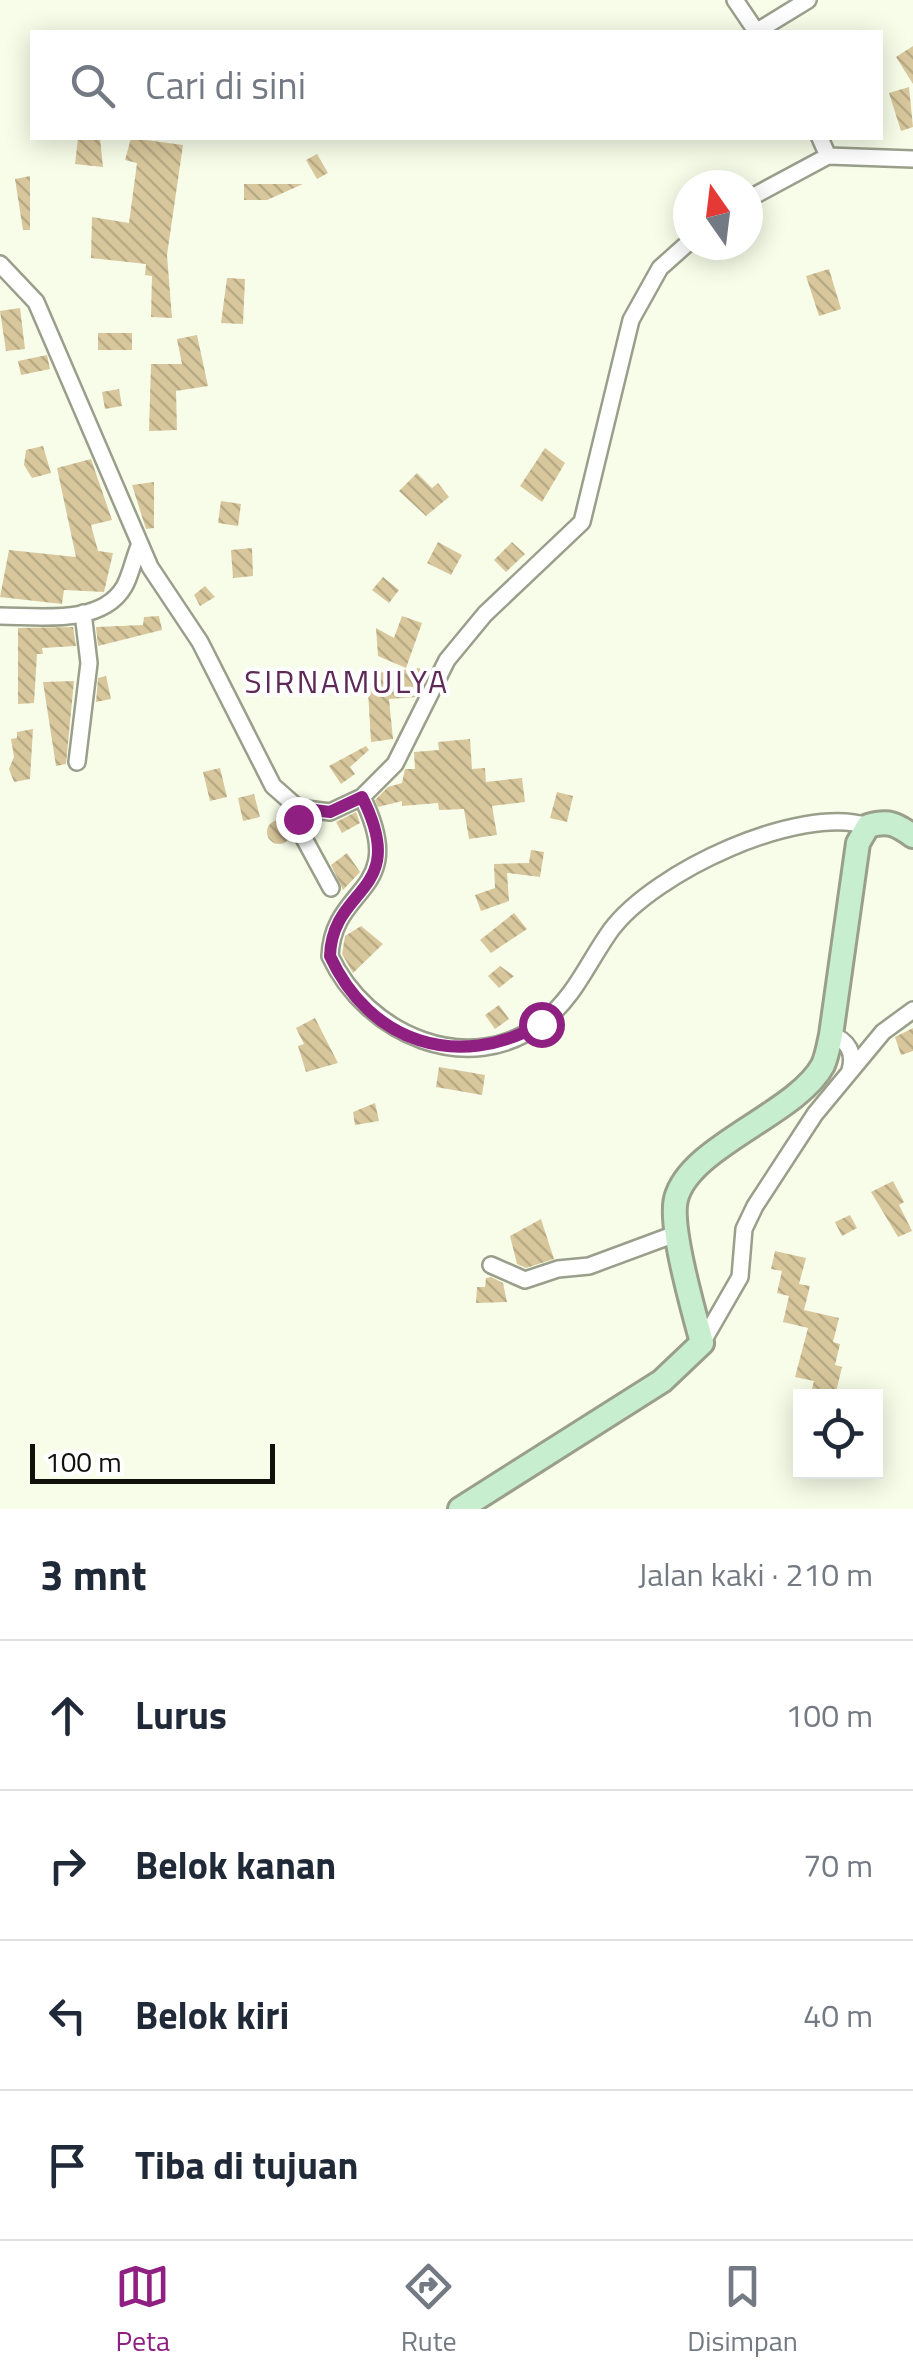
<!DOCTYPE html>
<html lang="id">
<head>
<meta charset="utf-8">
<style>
  :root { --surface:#fff; --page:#f6f6f7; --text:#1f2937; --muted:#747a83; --line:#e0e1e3; --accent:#8f2082 }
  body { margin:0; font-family:"Titillium Web",sans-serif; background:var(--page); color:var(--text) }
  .controls { position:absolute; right:30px; bottom:30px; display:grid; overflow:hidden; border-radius:0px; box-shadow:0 5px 25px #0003 }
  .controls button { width:90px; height:90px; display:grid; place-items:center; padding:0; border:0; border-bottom:2px solid var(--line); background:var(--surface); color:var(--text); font:50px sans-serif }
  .compass { position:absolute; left:673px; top:170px; width:90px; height:90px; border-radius:50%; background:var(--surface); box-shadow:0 5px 25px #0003; rotate:346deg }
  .scale { position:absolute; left:30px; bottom:25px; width:245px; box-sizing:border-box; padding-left:10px; border:5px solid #10110b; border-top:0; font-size:28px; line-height:35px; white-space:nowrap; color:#10110b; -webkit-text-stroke:8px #fff; paint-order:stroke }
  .stop { position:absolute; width:30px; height:30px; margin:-22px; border:8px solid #8f2082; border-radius:50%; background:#fff }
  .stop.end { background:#8f2082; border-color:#fff; box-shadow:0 2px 10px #0008 }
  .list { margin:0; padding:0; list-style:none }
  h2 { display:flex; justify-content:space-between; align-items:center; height:130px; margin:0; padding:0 40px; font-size:42px }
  h2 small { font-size:32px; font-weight:400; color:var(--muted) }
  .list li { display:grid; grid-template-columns:65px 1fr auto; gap:30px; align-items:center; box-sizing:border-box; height:150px; padding:0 40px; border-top:2px solid var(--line) }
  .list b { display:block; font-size:38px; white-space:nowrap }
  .list em { font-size:32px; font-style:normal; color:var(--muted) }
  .icon { flex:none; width:55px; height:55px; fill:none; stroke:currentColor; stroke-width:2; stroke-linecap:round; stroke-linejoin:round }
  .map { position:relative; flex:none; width:913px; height:1509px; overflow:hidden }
  .search { position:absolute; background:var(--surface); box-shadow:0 5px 25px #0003; left:30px; right:30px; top:30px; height:110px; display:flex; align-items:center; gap:25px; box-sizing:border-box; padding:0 35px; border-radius:0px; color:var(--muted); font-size:38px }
  .sheet { height:730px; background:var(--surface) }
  nav { display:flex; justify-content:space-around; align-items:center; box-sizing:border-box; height:140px; border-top:2px solid var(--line); background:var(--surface); font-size:28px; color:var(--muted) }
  nav a { display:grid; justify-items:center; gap:5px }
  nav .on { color:var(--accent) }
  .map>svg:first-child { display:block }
</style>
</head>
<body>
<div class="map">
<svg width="913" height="1509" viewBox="0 0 913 1509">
  <defs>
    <pattern id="building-back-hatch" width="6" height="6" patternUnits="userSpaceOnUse" patternTransform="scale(2.5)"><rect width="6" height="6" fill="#d8c79c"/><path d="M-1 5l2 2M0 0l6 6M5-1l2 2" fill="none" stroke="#b8aa85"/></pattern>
  </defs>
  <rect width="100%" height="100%" fill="#f8fde9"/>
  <path fill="url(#building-back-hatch)" d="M913,46v38l-17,-27z
    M909,87l4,40 -12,4 -12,-38z
    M78,138h22l3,29 -28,-3z
    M131,138l52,7 -16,110 5,63 -21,-1 1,-41 -7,-1 1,-11 -55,-6 1,-41 37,6 8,-60 -12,-3z
    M317,154l11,19 -11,6 -11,-19z
    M30,176v54h-7l-8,-51z
    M244,184h59l-36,16h-23z
    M829,269l12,40 -22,7 -13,-40z
    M227,278l18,1 -2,45 -22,-1z
    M20,308l5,41 -19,2 -6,-40z
    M98,333h34v17h-34z
    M197,335l11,51 -32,5 1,39 -28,1 2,-67h31l-5,-25z
    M47,355l3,14 -29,6 -3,-14z
    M119,389l3,17 -17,3 -3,-17z
    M43,446l8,27 -19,5 -8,-13 2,-15z
    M545,448l20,15 -23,39 -22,-16z
    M91,459l21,61 -21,5 7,26 15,2 -9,39 -40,-2 -2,14 -62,-7 9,-47 67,7 -19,-89z
    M417,473l15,15 6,-5 11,14 -23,19 -27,-25z
    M154,482v46l-8,1 -14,-44z
    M221,501l20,3 -3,22 -20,-3z
    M438,542l24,13 -11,20 -24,-12z
    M512,542l13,12 -19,18 -12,-12z
    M252,548l1,28 -20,2 -2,-28z
    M383,577l16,13 -10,13 -17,-13z
    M205,586l10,11 -15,9 -6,-11z
    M159,616l3,14 -64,16 -2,-19 47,-2 1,-8z
    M402,616l20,7 -16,45 -28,-12 -2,-28 18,10z
    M73,627l3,19 -34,2 1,6h-6l-3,49 -16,1v-76z
    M420,668l2,18 -6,11 -27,2 4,40 -22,3 -4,-68z
    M106,676l5,23 -15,3 2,-24z
    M74,681l-8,83 -10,2 -13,-84z
    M33,729l-3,50 -16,3 -5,-13 5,-12 -3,-18 6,-1v-6z
    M470,739l2,30 13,-1 1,14 36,-4 3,24 -33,4 5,29 -28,4 -5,-30 -25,1 -1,-7 -36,3v-5l-24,6 -3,-7 13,-13 14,-4 3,-14h10l-1,-17 25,-2 -1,-8z
    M366,746l3,4 -19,17 5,7 -14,10 -12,-18z
    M220,768l7,29 -17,4 -7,-29z
    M557,792l16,4 -6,26 -17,-4z
    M254,794l6,23 -17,4 -5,-23z
    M356,812l4,11 -18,10 -6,-11z
    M267 832a12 12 0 1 1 24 0a12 12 0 1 1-24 0Z
    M531,850l13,2 -4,25 -33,-4 2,28 -28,10 -6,-16 20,-7 -1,-24 35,-1z
    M347,853l13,19 -17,18 -12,-25z
    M514,913l13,16 -36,24 -11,-13z
    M361,926l22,18 -30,29 -11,-19 3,-18z
    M500,966l14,10 -15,12 -11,-12z
    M499,1005l10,14 -14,10 -10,-14z
    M315,1018l23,45 -32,9 -8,-26 6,-2 -8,-16z
    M913,1028v23l-12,4 -6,-18z
    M439,1067l46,8 -3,20 -46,-8z
    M375,1103l4,18 -24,4 -2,-13z
    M893,1181l11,21 -5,3 13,26 -14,6 -27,-45z
    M850,1215l7,13 -15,8 -7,-14z
    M541,1219l13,40 -28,9 -9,-4 -7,-28z
    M775,1251l31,7 -7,26 11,2 -6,24 35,8 -6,24 7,2 -5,21 7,2 -7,29h-25l4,-15 -19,-4 13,-49 -25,-6 6,-26 -12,-3 5,-22 -11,-2z
    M491,1277l12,6 4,19 -31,1 1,-16h8l1,-9z"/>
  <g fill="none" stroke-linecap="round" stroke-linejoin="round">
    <g stroke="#9a9f8c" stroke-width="20">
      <path id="minor" d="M735,0l21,31
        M756,32l52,-32
        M828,156l85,3
        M748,199l80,-43 -8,-18
        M0,264l36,38 114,265 50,75 73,144 25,22 32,4 32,-15 33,-33 52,-104 38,-46 97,-92 49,-202 29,-52 28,-25
        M0,616c38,0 101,10 124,-29 7,-12 10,-30 16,-43
        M77,762l12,-99 -6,-50
        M362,797c48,97 -29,87 -32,159 36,78 140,125 214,65 32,-26 44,-59 67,-91 43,-58 188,-126 257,-104
        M298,808l2,23 31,57
        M831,1035c17,5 24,18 19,35
        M491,1265l34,15 33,-11 31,-3 89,-33
        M702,1343l38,-66 4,-48 11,-23 60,-92 68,-82 30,-22"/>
    </g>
    <g stroke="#9a9f8c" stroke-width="28">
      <path id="secondary" d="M460,1509l202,-128 40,-38c-8,-31 -33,-116 -26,-144 13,-53 121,-85 147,-134 4,-9 6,-21 8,-30l27,-192 10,-17c21,-6 28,-2 45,10"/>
    </g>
    <use href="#minor" stroke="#fff" stroke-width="15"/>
    <use href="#secondary" stroke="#c8eed0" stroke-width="22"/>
  </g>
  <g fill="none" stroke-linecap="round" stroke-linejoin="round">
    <path stroke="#8f2082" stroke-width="12" d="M298,819v-11l32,4 32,-15c49,97 -30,88 -32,159 40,87 128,115 211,68"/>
  </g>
  <g text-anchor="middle" stroke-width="8" stroke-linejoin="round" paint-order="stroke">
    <g font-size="32" letter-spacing="2.5" fill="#5e2956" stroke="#fff">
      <text x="347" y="693">SIRNAMULYA</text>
    </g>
  </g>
</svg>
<div class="controls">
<button><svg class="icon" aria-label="locate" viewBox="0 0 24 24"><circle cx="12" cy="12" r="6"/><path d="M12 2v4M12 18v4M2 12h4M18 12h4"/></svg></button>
</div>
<svg class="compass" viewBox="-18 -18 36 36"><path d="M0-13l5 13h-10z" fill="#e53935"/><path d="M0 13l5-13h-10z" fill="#747a83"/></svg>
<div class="scale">100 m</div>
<div class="stop" style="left:541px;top:1024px"></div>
<div class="stop end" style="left:298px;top:819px"></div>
<div class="search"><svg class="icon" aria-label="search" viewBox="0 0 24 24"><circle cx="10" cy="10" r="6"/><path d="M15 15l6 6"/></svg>Cari di sini</div>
</div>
<section class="sheet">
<h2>3 mnt<small>Jalan kaki · 210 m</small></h2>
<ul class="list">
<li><svg class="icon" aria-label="ahead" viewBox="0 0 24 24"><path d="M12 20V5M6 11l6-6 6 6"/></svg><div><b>Lurus</b></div><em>100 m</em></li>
<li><svg class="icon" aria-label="right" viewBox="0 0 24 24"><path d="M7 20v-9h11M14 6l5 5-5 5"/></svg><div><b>Belok kanan</b></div><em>70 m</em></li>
<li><svg class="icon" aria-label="left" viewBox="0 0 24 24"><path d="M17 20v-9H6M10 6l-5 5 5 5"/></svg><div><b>Belok kiri</b></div><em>40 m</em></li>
<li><svg class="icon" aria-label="arrive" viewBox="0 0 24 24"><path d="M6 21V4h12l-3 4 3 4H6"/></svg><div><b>Tiba di tujuan</b></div></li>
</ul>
</section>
<nav>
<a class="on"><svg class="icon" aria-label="map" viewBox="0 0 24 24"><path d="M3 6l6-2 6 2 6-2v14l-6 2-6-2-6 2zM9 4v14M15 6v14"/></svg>Peta</a>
<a><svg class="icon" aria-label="directions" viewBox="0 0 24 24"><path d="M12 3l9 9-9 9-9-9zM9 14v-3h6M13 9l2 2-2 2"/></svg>Rute</a>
<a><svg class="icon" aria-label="saved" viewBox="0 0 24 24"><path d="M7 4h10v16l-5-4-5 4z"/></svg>Disimpan</a>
</nav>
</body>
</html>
